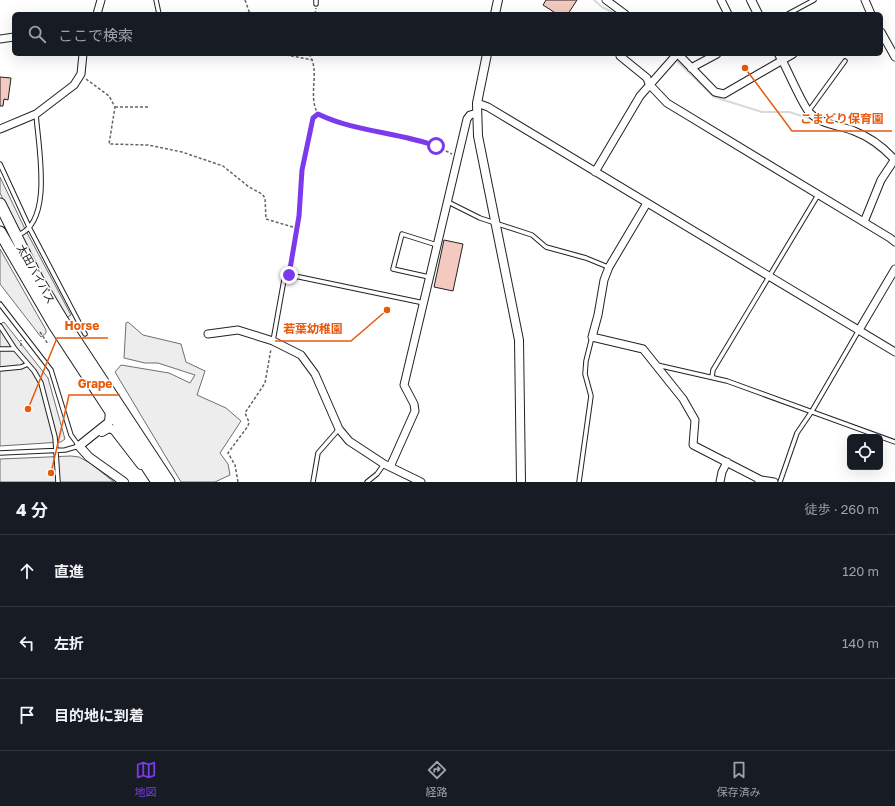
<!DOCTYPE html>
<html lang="ja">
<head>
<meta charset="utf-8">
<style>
  :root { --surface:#171b24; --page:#20242c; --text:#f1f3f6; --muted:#9ea1a6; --line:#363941; --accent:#7c3aed }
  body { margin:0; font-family:"Golos Text","Noto Sans JP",sans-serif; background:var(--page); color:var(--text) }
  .controls { position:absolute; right:12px; bottom:12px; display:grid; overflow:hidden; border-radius:6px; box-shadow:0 4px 16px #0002 }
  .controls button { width:36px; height:36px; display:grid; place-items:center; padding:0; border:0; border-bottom:1px solid var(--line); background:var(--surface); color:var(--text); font:20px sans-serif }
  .stop { position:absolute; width:12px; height:12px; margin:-9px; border:3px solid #7c3aed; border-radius:50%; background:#fff }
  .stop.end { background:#7c3aed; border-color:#fff; box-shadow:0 1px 4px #0008 }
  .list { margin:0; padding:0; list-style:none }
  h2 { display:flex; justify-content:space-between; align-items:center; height:52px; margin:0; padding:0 16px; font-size:17px }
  h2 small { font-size:13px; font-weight:400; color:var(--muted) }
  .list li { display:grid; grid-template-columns:26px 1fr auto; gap:12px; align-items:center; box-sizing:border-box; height:72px; padding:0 16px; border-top:1px solid var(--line) }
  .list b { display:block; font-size:15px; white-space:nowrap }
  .list em { font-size:13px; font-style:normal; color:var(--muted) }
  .icon { flex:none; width:22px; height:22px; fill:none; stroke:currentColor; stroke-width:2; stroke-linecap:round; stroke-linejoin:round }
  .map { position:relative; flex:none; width:895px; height:482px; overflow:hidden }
  .search { position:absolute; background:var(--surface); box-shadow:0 4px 16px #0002; left:12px; right:12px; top:12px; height:44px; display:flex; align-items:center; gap:10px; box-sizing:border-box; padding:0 14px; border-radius:6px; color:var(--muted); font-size:15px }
  .sheet { height:268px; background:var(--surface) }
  nav { display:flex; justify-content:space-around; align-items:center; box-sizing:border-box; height:56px; border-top:1px solid var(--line); background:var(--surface); font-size:11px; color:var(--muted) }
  nav a { display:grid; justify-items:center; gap:2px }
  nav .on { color:var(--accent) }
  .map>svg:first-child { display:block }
</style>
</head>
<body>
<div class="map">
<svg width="895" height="482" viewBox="0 0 895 482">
  <rect width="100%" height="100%" fill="#fff"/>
  <path fill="#ededed" stroke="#6f6f6f" d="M0,177l24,50 47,88 -5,3 -40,-71 -26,-54z
    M0,249l46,81v3l-5,4 -41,-53z
    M4,322l44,56 17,61 -4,3 -61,4v-122z
    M128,322l15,13 38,9 5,18 19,9 -8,24 29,13 15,13 -21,32 8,11 2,11 -15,7h-34l-66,-110 6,-7 48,8 21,10 5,-8 -37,-12h-13l-21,-5 2,-35z
    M71,456l8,1 11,6 24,19h-114v-23z"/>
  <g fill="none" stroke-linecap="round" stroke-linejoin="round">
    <path stroke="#d9d9d9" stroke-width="2" d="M594,0l8,7 14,7
      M676,60l38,37 48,15h27l23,7
      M833,128l11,3
      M861,137l25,19"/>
  </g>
  <path fill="#f3c9c0" stroke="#222" d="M546,0h31l-9,14h-11l-14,-9z
    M0,77l11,1 -3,22 -4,-1 -1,7h-3z
    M444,240l19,4 -10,47 -19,-4z"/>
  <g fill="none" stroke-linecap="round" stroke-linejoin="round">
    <g stroke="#222" stroke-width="5.5">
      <path id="service" d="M156,0l3,14
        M316,4v-4
        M788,14l26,-14
        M808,112l37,-51
        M0,164l30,65 55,105
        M448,202l32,16 52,17 14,12 40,11 22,9
        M18,235c36,-13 20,-90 18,-121
        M429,277l-36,-8 9,-35 35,11
        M0,304l51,66 20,65 8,11 -14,4 -65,3
        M0,326l15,23 19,22 7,12 14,54 3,45
        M273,341l12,-67 139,29
        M0,349h15
        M657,365l70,16 168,61
        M0,369l21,-2 7,-3
        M712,377l1,-7 105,-175
        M313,482l5,-29 21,-24
        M367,482l10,-8 7,-10
        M579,482l12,-86 -6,-22 1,-13 6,-24
        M780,482l17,-49 15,-22 47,-81"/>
    </g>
    <g stroke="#222" stroke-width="9">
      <path id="minor" d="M606,0l19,14
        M721,0l7,14
        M865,0l6,14
        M97,14l4,-14
        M881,32l14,25
        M0,39l14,-2
        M678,54l37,38 9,2 69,-40
        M620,56l27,22 2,6 18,19 223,135 5,4
        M782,60c6,11 20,44 27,52 12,13 30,13 45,19 16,6 29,16 40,28
        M691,68l26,-14
        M477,103l11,4 407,245
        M0,129l36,-15 38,-29 7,-11 2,-20
        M595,172l45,-76 37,-42
        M647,203l-38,64 -5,13 -6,35 -6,22 51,12 40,50 12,21 -2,25 68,35
        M864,222l17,-42 14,-21
        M859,330l36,-61
        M208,334l30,-4 35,11 28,14 14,19 24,55 10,12 35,23 37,18
        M390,467l25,-56 -1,-7 -10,-19 63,-266 3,-4 7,-2
        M720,482l2,-10 5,-10
        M759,482l2,-2 13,2"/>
    </g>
    <g stroke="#222" stroke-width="10">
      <path id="tertiary" d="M751,0l7,14
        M495,14l3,-14
        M487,54l-10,49 1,33 41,204 2,142
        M779,54l3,6
        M110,411l-1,11 -30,24 10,11 35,25
        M102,432l7,-4 5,2 27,35"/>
    </g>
    <g stroke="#222" stroke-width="13">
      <path id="trunk" d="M0,204l37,74 26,43 106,161
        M0,232l54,93 103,157"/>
    </g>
    <path stroke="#646464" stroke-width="1.5" stroke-dasharray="3 2" stroke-linecap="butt" d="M245,0l5,14
      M315,14l1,-6
      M281,54l32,6
      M309,54c12,18 -2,41 9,60 42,20 92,18 134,40
      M86,79l23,17 6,11 -6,37 39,1 34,7 41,14 26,21 13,7 3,4 1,21 30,9
      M115,107h34
      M290,270l9,-54 3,-45 11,-53 5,-4
      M40,332l8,12
      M21,346v-6
      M238,482l-3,-17 -7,-12 20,-27 1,-4 -4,-9 20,-30 6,-34"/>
    <use href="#service" stroke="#fff" stroke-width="3.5"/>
    <use href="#minor" stroke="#fff" stroke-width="7"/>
    <use href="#tertiary" stroke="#fff" stroke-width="8"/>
    <use href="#trunk" stroke="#fff" stroke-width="11"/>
  </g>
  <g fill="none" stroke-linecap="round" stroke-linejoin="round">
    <path stroke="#7c3aed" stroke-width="5" d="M289,275l10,-59 3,-46 11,-52 5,-4c37,18 79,18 118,32"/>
  </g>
  <g text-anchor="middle" stroke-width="3" stroke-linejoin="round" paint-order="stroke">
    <g font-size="11" fill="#222" stroke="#fff">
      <text transform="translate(36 274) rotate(61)" y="4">太田バイパス</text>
    </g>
  </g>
  <path fill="none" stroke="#e8590c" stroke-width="1.5" d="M745 68L792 131H892M28 409L57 338H108M387 310L351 341H275M51 473L69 395H120"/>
  <g fill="#e8590c" stroke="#fff" stroke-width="1.5">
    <circle cx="745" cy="68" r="4"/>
    <circle cx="28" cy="409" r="4"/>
    <circle cx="387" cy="310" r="4"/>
    <circle cx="51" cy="473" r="4"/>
  </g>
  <g font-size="12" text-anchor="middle" font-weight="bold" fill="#e8590c" stroke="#fff" stroke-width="3" stroke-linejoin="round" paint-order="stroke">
    <text x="842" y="123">こまどり保育園</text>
    <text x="82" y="330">Horse</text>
    <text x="313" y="333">若葉幼稚園</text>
    <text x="95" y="388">Grape</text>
  </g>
</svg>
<div class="controls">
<button><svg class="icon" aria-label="locate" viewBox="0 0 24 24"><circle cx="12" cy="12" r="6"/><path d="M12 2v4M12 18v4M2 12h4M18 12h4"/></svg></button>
</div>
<div class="stop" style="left:436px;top:146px"></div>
<div class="stop end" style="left:289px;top:275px"></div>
<div class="search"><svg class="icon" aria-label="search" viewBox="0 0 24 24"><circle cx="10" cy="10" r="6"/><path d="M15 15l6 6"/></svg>ここで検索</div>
</div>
<section class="sheet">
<h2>4 分<small>徒歩 · 260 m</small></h2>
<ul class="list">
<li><svg class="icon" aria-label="ahead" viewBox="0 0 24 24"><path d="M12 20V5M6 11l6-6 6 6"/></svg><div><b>直進</b></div><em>120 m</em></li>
<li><svg class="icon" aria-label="left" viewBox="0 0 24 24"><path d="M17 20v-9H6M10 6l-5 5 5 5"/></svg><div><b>左折</b></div><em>140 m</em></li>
<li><svg class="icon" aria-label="arrive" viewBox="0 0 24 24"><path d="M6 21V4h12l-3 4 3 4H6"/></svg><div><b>目的地に到着</b></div></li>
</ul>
</section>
<nav>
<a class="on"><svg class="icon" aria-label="map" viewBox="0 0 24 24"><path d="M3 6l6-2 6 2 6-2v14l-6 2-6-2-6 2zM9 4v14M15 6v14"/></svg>地図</a>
<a><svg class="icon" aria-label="directions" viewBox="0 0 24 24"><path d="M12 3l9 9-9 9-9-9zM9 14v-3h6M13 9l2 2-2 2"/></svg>経路</a>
<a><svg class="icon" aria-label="saved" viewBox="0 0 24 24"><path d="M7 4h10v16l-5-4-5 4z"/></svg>保存済み</a>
</nav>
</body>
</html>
